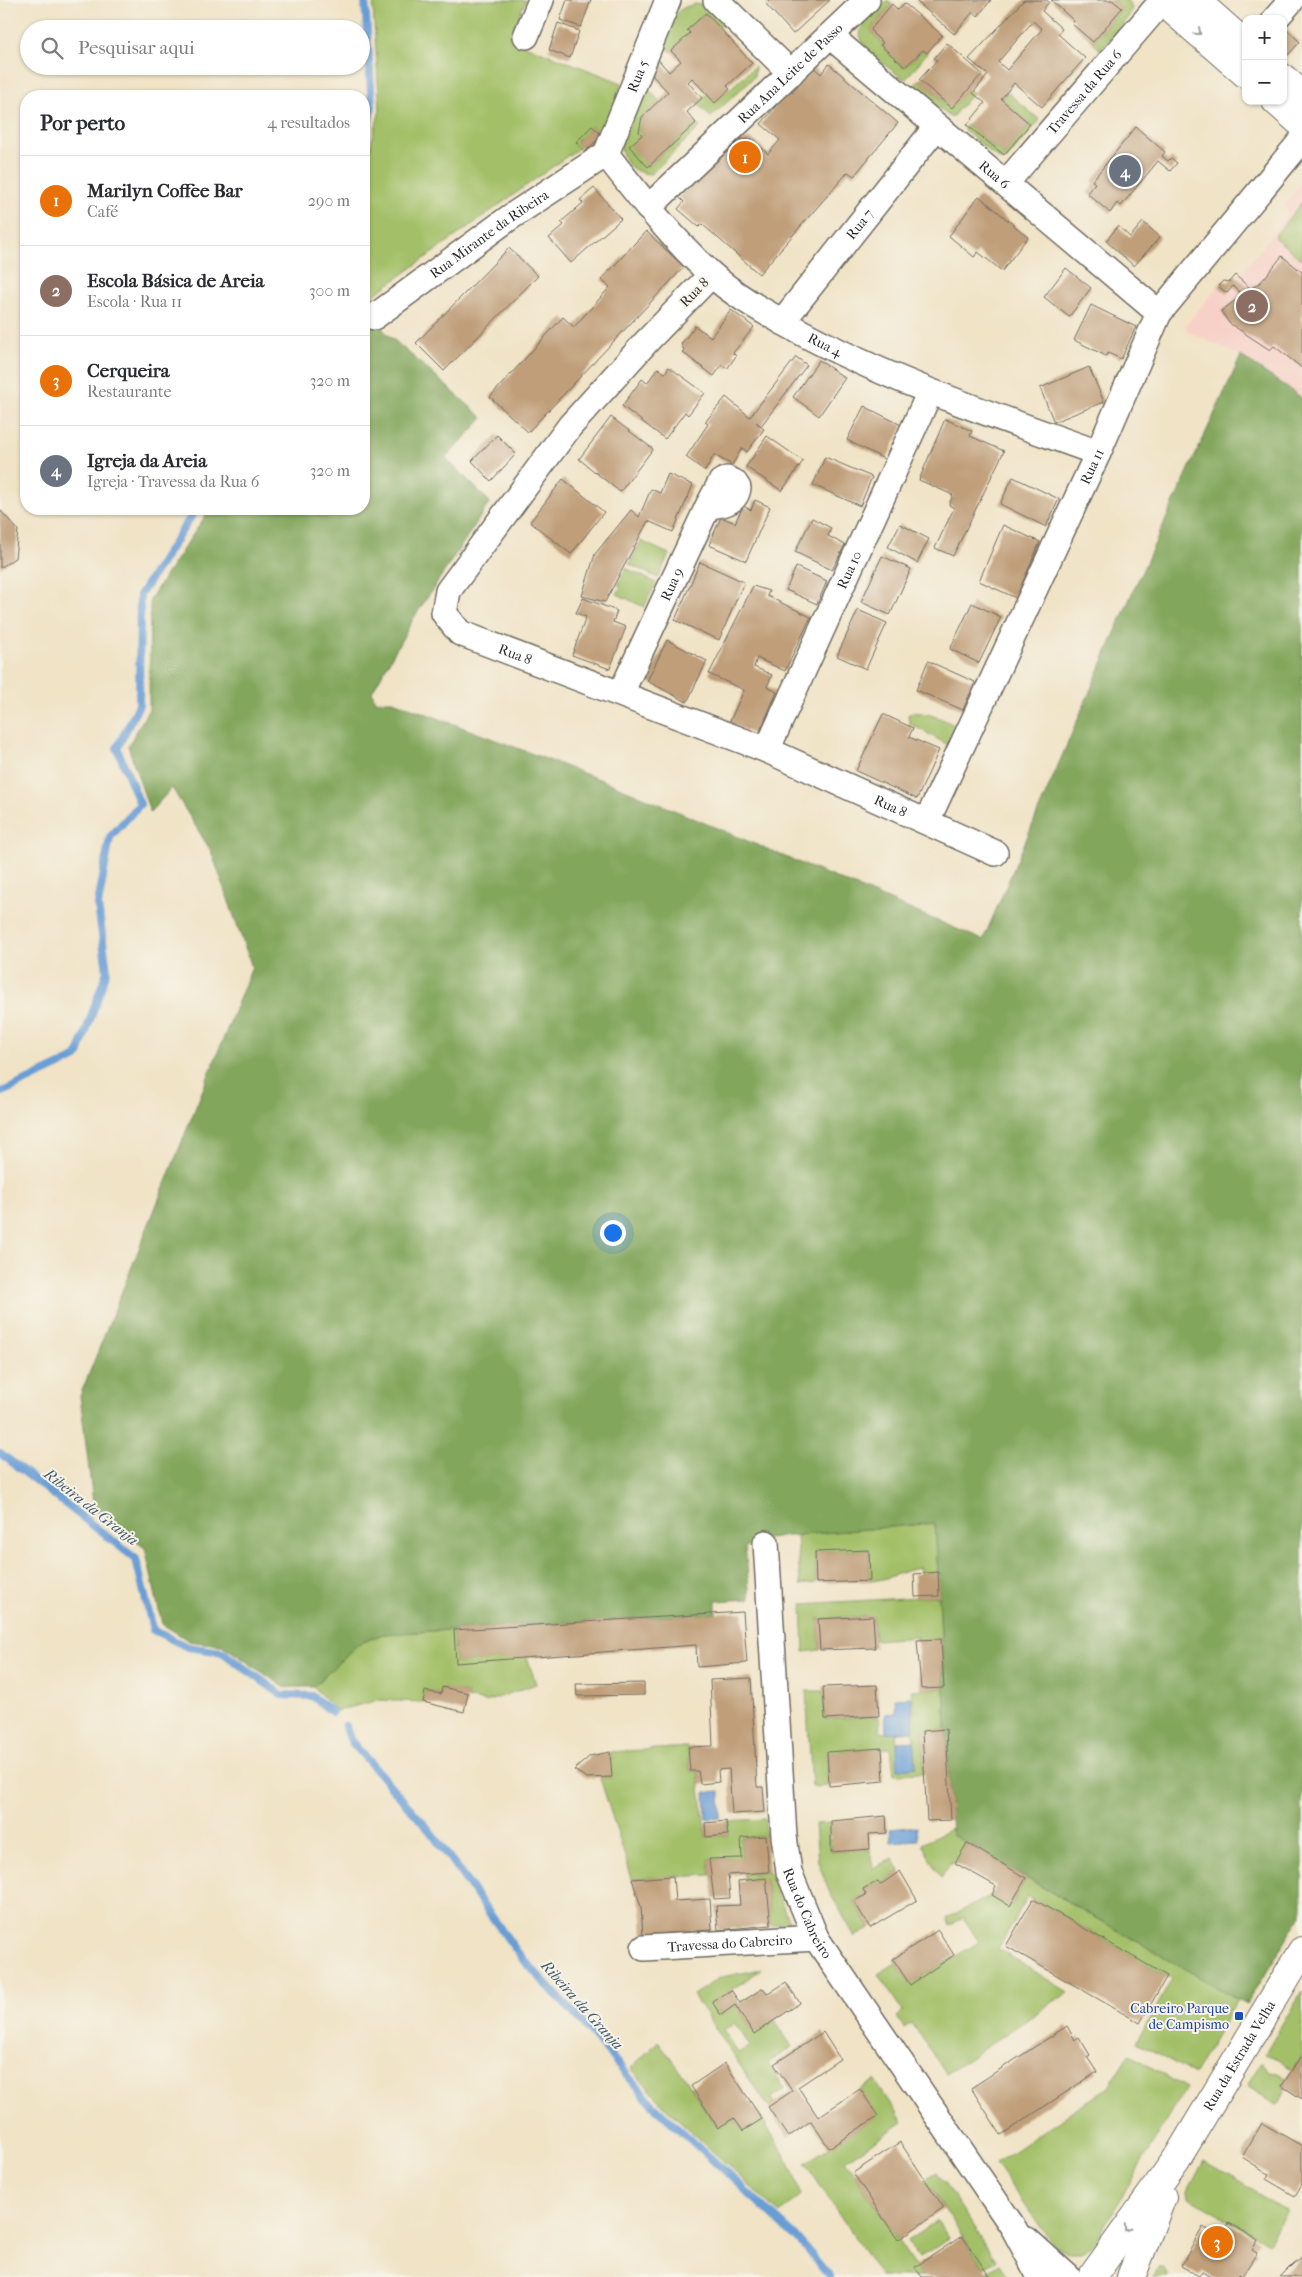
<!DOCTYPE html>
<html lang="pt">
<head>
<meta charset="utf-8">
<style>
  :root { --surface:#fff; --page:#f2f2f3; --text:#2b2b33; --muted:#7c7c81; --line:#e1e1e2; --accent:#d1495b }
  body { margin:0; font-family:"IM FELL French Canon",serif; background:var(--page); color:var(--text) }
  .controls { position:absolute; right:15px; top:15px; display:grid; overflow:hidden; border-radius:10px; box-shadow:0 1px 4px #0004 }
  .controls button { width:45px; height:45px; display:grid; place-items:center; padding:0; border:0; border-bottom:1px solid var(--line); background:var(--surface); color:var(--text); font:25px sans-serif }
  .you { position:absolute; left:612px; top:1232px; width:18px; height:18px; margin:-12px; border:4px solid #fff; border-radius:50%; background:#1a73e8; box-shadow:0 0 0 8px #1a73e833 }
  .badge { display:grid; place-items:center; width:32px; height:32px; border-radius:50%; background:var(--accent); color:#fff; font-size:16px; font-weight:700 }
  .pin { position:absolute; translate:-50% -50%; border:2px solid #fff; box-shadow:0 1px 5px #0006 }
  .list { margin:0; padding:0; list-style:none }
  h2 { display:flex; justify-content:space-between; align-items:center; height:65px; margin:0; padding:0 20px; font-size:21px }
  h2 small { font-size:16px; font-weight:400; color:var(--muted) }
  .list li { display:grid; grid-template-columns:32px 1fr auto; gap:15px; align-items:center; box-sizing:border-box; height:90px; padding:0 20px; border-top:1px solid var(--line) }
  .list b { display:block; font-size:19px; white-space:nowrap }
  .list p { margin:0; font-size:16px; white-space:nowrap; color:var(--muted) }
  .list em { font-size:16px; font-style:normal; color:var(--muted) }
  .icon { flex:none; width:28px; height:28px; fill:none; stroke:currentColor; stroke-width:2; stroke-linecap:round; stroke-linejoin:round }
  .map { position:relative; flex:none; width:1302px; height:2277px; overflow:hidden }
  .search { position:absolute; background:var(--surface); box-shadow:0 1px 4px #0004; left:20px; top:20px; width:350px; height:55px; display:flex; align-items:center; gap:12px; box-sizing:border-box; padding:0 18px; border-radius:28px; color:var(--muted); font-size:19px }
  .panel { position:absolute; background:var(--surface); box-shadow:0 1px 4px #0004; left:20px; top:90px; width:350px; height:425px; border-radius:20px }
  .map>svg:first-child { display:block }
</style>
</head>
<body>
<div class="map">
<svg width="1302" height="2277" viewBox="0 0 1302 2277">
  <rect width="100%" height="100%" fill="#f7f3e8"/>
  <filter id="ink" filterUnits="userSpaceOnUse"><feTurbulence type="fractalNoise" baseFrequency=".02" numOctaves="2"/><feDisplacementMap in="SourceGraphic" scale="10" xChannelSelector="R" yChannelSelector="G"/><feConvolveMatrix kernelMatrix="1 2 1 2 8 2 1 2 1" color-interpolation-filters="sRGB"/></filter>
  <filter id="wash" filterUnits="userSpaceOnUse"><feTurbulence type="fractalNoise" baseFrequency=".0096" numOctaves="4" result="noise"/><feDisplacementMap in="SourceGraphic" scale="20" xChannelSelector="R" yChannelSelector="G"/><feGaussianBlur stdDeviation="1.12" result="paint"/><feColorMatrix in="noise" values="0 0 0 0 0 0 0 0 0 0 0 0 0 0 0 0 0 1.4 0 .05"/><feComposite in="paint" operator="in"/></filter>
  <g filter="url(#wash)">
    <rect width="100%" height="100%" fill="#f0e3c6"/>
    <path fill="#f7d1c8" d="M1302,181v217l-38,-28 -23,-14 -54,-25 -2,-5 38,-45 6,1 6,-7 3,3 49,-63 -2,-11z"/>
    <path fill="#a3c068" stroke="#67764a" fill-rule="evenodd" d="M375,0h151l-17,39 113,44 -20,52 -10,-9 -16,16 4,5 -216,155v-131l16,-61 -7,-103z
      M888,0l4,4 -21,25 2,5 10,9 -2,3 24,21 18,-17 4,3 -22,27c-21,-17 -64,-39 -35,-65 6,-5 12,-12 18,-15z
      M1112,0h15l5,8 -3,8 -29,34 -7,-8 29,-33z
      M697,4l10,2 16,18 -4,3 -14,-14 -18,17 3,3 -19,18 -10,-5c9,-23 10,-38 36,-42z
      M755,66l-1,11 -43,40 -14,-14 10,-9 8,8z
      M919,80l32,28 17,-19 5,4 -22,25 -38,-31z
      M645,85l14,16 -17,16 -3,15 3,3 -12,11 18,21 48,-44 4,4 -49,47c-19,-1 -28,-11 -31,-30z
      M1007,92l33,28 -33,39 -7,1 -37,-31 4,-4 37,30 26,-31 -29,-25z
      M1302,202v58l-28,-23z
      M641,541l28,13 -11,24 -29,-14z
      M626,568l30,15 -12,24 -27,-13 4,-8 -3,-1z
      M912,712c17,1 31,6 45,15l-9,18 -39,-22 -1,-8z
      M935,1523l3,49 -18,2v-6c-18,2 -32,12 -50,13l-1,-31 -54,2 1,31 -16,2 -3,-50z
      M939,1596l2,43 -24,1 -1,-3 -41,3 -2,-24 -55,3 2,31 -16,2 -2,-48z
      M453,1630l3,33 71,-6 9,27 -50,18 -19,-4 1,-5 -26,-5 -1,6 -16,-3 -2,11 -45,-2 -41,11 -24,-24 45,-43 25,-10z
      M944,1688l2,41 -24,2 2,42 -30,1 -3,-26 -64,4 2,34 -17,1 -6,-96h17l2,28 54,-3 1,17 16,-1 3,37 17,-2 -5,-77z
      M688,1747l2,24h8l8,66 22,-2 -2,-14 39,-2 1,17 -25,2 1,20 -33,1 2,16 -79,4 -32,-101 11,-1 -1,-25z
      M832,1823l1,13h-4l2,16 39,-3 3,20 20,-11 7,13 -20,14 -3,-4 -14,8 3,6 -12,6 16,27 -15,9 -26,-46 -11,-29 -3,-38z
      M951,1829l1,6 15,8 -12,20 -3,-2 -11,17 -19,-34z
      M769,1872l21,52 -19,1 -5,-46 -22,1v-6z
      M1026,1878l212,121 -44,75 -57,-32 35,-63 -144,-83 -30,53 70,43 -122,82 -34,-51 -8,5 -7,-11 6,-5 -25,-38 18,-11 14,21 69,-42 -16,-25 -13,9 -3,-8 45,-23 19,11z
      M762,1969l-50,34 9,12 14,-10 19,28 21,-13 17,27 -24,16 17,26 -14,9 3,5 -6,4 -75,-112 28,-18zM735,2023l15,23 -12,7 -15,-23z
      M1302,1991v67l-2,-1 -8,13 -13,-11 -14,-5z
      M658,2041l22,29 38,58 16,-10 9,13 19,-12c16,25 32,46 38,76l-20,19 -116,-108 -33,-38z
      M1129,2054l57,34 -92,155 -12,9h-14l-15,-8 -58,-80 115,-78z
      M1261,2062l9,10 9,1 8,5 -5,8 4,3 -9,16 -30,-19z
      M874,2080l29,42 -58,39 77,116h-41l-76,-114 72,-47 -17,-27z
      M1204,2161l83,49 -19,33 -79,-46 -1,-6z
      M937,2172l59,88 -12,8 -59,-89z
      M937,2221l12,17 -30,20 -12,-17z
      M999,2264l9,13h-18l-3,-5z
      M1160,2266l5,3 4,8h-15z"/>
    <path fill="#82a65c" stroke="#566844" d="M364,302l21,30 98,86 -37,40 44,44 -75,114 -43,76 3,9h18l219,83 371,156 150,-349 108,-235 61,42v1517l-56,89 -294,-169 -17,-312 -180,16 -10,9 5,51 -34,2v13l-333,20 -25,10 -45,43h-29l-62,-42 -33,-4 -27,-17 -17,-76 -51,-37 -14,-115 172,-429 -41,-116 -39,-63 -22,24 -22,-66 21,-37 1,-110 60,-90h154z"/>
    <path fill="#699dd5" stroke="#4a6480" d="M912,1697l2,34 -28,2 -1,-19 11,-1 -1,-15z
      M914,1741l2,26 -18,2 -1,-27z
      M720,1791l1,27 -15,1 -1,-27z
      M917,1826l1,14 -27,2 -1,-13z"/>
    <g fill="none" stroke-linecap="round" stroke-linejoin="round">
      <path stroke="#699dd5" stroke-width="8" d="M364,137l8,-31 -7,-106
        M0,1093l77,-36 30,-86 -9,-66 12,-68 30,-33 -23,-56 22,-43 1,-110 56,-86
        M0,1453l136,106 17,71 34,17 35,5 60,43 30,1 20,16
        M345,1726l6,15 79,90 91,126 66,71 65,76 144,133 34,40"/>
    </g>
    <g id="blocks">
      <path fill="#bf9e79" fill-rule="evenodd" d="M567,0h24l-10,27 -21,-7z
        M770,0h60l-37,34 -27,-30z
        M915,0h76l-13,16 -5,-4 -19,22z
        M1024,0h22l3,2 -7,9 20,18 -4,5 27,24 -43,49 -28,-24 -13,16 29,25 -26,31 -37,-30 18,-22 -12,-10 15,-18 -19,-16zM1033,21l9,8 -35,41 -9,-8z
        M1051,0h61l10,8 -29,34 -21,-18 2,-3z
        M904,3l38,32 -15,18 -4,-3 -18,17 -25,-22 3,-2 -10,-9 -2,-5 21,-25 6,6z
        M706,13l46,50 -25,23 3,3 -15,14 -23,-25 -4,4 14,16 -15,14 9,11 -48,44 -19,-21 13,-11 -3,-3 3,-15 26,-25 -18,-19 6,-16 13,15 12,-11 -10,-10 19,-18 -3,-3z
        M558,23l21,8 -9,27 -21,-8z
        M1283,26l17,16 -13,14 -4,-3z
        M947,43l35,31 -30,34 -33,-28 18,-20 -3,-2z
        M829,64l69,59 -44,53 -6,-4 -89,102 -57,-50 -3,3 -21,-18 6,-7 -5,-5 27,-30 2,2 28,-30h16l16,15 12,-14 -19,-16 28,-34 3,2 21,-25 8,7z
        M592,126l10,9 -17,17 -9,-10z
        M1136,127l29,25 -3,4 6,5 3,-3 6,5 -7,8 -12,-10 -37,45 -4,-3 -7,10 -23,-20 8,-10 -3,-2z
        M594,188l27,31 -50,44 -22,-25 15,-13 -3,-3 22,-19 -3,-3z
        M979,196l49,41 -26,34 -24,-19 -4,5 -25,-21z
        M1143,222l17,15 -26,29 -28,-25 12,-15 12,11z
        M646,231l38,36 -156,165 -38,-35 73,-80 11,10 36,-40 -9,-7z
        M509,248l29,28 -94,95 -28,-28z
        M1282,256l20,16v96l-28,-22 -4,4 -41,-27 -8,-12 22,-16 -10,-9 -6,7 -9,-7 5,-5 6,1 6,-7 16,14 11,-8z
        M1066,268l25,20 -22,29 -25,-20z
        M1091,305l45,22 -15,32 -13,-6 -2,3 -32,-16z
        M731,310l23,17 -21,26 3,3 -9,13 -5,-4 -8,11 -32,-24 2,-2 -3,-6 14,-18 16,11z
        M796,357l11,8 -46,61 -5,-4 8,7 -17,23 -5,-4 -10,17 -18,-10 -9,16 -19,-14 22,-33 -3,-2 21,-25 24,20z
        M819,360l26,18 -26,38 -26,-19z
        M669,367l36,26 -17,22 -3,-3 -20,27 -43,-33 20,-27 5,4 11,-15 7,5z
        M1089,367l15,35 -50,20 -14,-34z
        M864,406l39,20 -17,34 -39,-20z
        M611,417l42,32 -33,43 -41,-33z
        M945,419l27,12 -2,5 34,15 -51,105 -18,-8 19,-40 -5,-3 4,-10 -34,-15z
        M497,435l19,19 -25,27 -19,-20z
        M767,436l36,25 -21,30 -36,-24z
        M825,457l47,20 -12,29 -47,-21z
        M668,474l25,11 -20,47 -25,-11 -43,81 -23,-6 13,-42 36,-44 8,7 12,-28 9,4z
        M1013,477l46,22 -13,28 -46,-23z
        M563,479l41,33 -33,42 -41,-32z
        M755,500l15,7 -24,54 -37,-16 12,-28 14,6 8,-17 8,4z
        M0,510l18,20 -3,28 -15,10z
        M812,518l19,10 -3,8 17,9 -13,25 -37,-18z
        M900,524l29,15 -12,24 -29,-16z
        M1003,525l37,17 -24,56 -37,-17z
        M882,556l29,13 -21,46 -29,-13z
        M700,562l44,20 -25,58 -44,-20z
        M796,567l31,14 -10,23 -31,-14z
        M753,586l16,5 -2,5 44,21 -26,54 -28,-13 -3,9 18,8 -5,12 10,5 -19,44 -29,-13 15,-33 -35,-16z
        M583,598l34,13 -4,11 13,5 -16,42 -38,-14 14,-38 -10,-4z
        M972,603l29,14 -22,46 -29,-14z
        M858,610l29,13 -21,46 -29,-13z
        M667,640l40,21 -20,41 -40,-21z
        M928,661l47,21 -12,28 -47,-20z
        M883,714l30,14 -4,9 30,13 -22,49 -61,-28z
        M869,1550l1,31 -54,2 -1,-31z
        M938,1572l1,24 -24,1 -1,-23z
        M743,1612l4,51 -50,4 -1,-22 -240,18 -2,-33z
        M873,1616l2,32 -55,2 -2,-31z
        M941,1639l3,49 -23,1 -4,-49z
        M751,1678l6,109h6l2,25 -33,2 -3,-45 -11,1 1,12 -19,2 -2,-13h-8l-2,-24 25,-1 -3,-66z
        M644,1683v12l-67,1 -1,-12z
        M877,1685l2,31 -54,3 -2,-32z
        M442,1687l26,6 -4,19 -41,-10 2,-11 16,3z
        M946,1729l5,91 -24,1 -5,-90z
        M882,1748l2,33 -55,5 -2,-34z
        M610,1752l2,25 -25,1 -13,-8 16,-14z
        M886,1816l1,17 -18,1 1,15 -39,3v-31z
        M726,1821l2,14 -22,2 -1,-14z
        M766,1836l3,36 -41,3 2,23 -16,1 -5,-40 33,-1 -1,-20z
        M967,1843l59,35 -16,28 -18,-11 4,-9 -41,-23z
        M900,1871l17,29 -47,28 -16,-27 12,-6 -3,-6 15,-8 2,4z
        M673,1876l2,25 35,-2 2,31 -69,5 -2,-28 -9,-28z
        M766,1878l5,47 -53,5 -2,-24 24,-1 -2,-24z
        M1033,1899l134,77 -27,47 -134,-77z
        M938,1930l16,25 -44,30 -17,-26z
        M786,1982l14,21 -46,31 -19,-29 -14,10 -9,-13 19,-12 9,13 23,-15 5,6z
        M1067,2026l8,14 4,-3 11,18 -3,2 10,15 -96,63 -30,-47z
        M823,2032l17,27 -42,28 20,30 42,-28 18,27 -49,32 -18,-27 -23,16 -20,-30 24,-16 -18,-27z
        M1300,2057l2,1v41l-20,-13z
        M725,2063l37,56 -19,12 -9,-13 -16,10 -27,-42z
        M1262,2123l40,23v38l-7,12 -29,-17 3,-5 -27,-17z
        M900,2142l44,66 -46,32 -45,-67z
        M1229,2223l29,17 -6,10 5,3 -15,23 -3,-2 -2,3h-26l-9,-5 -3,4 -18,-10 22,-39 12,7 4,-5 5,3z
        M962,2236l28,41h-68l-7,-10z
        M1302,2257v20h-22l13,-13z"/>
    </g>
  </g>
  <g filter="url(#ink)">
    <use href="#blocks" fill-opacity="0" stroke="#706b61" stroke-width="1"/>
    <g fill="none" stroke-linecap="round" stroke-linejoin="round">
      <g stroke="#706b61" stroke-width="28">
        <g id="street">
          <path d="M716,0l75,73"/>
          <path d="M1275,19l17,-19"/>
          <path d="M526,36l15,-36"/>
          <path id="s1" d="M830,36l329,277"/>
          <path id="s2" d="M606,154c33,42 65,84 105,120 25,23 56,39 86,56 95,52 199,86 301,123"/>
          <path id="s3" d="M606,154l62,-154"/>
          <path id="s4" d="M1006,183l156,-182"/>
          <path id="s5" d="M648,208l219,-208"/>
          <path id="s6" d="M711,275l-63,65 -78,86 -122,165 -4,22 16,20 307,117 228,103"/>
          <path id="s7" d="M374,317l135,-99 97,-64"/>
          <path id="s8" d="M782,322l155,-196"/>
          <path id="s9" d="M621,693l87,-187 13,-24 6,-3 7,3 4,6c-2,15 -17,17 -30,18"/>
          <path id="s10" d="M767,750l163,-358"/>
          <path id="s11" d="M927,821l171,-368 61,-140 143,-173"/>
          <path id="s12" d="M766,1543l18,293 5,36 27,66 197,289 27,50"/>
          <path id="s13" d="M644,1948l172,-10"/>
          <path d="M1027,2240l41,37"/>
        </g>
      </g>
      <g stroke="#706b61" stroke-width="30">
        <g id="secondary">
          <path d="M1161,0l85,74"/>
          <path d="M1195,0l51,45"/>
          <path d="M1283,78l19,17"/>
          <path d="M1276,101l26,23"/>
          <path id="s14" d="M1092,2277l84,-117 126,-209"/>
          <path d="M1131,2277l31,-80"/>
        </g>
      </g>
      <use href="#street" stroke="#fff" stroke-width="25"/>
      <use href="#secondary" stroke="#fff" stroke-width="28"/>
    </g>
    <defs><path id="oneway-chevron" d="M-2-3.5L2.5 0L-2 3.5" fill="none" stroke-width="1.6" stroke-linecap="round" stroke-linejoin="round" transform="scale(1.25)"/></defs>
    <g stroke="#a0a0a0">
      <use href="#oneway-chevron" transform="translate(1198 32) rotate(41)"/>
      <use href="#oneway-chevron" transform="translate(1127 2228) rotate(126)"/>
    </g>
  </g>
  <rect fill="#1a4fb4" stroke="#f7f3e8" stroke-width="2" x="1234" y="2011" width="10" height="10" rx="2.5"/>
  <g text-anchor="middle" stroke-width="4" stroke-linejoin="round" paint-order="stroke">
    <g font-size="14" fill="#2b2b2b" stroke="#f7f3e8">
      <text dy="5" stroke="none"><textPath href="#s5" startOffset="196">Rua Ana Leite de Passo</textPath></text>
      <text dy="5" stroke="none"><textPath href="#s3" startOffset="84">Rua 5</textPath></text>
      <text dy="5" stroke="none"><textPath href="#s4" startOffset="120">Travessa da Rua 6</textPath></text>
      <text dy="5" stroke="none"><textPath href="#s1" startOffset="215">Rua 6</textPath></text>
      <text dy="5" stroke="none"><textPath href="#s8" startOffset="125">Rua 7</textPath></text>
      <text dy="5" stroke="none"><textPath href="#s7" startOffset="142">Rua Mirante da Ribeira</textPath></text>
      <text transform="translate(694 292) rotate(-45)" y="5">Rua 8</text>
      <text dy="5" stroke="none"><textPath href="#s2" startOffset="294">Rua 4</textPath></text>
      <text dy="5" stroke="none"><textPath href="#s11" startOffset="391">Rua 11</textPath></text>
      <text dy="5" stroke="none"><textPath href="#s10" startOffset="198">Rua 10</textPath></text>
      <text dy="5" stroke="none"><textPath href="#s9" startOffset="120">Rua 9</textPath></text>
      <text dy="5" stroke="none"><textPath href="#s6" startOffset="519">Rua 8</textPath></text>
      <text dy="5" stroke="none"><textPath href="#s6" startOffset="924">Rua 8</textPath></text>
      <text dy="5" stroke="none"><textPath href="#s12" startOffset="375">Rua do Cabreiro</textPath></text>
      <text dy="5" stroke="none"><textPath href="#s13" startOffset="86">Travessa do Cabreiro</textPath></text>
      <text dy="5" stroke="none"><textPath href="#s14" startOffset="266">Rua da Estrada Velha</textPath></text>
    </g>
    <g font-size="14" fill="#164399" stroke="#f7f3e8" text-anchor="end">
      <text x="1229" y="2013">Cabreiro Parque<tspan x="1229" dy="16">de Campismo</tspan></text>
    </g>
    <g font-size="15" font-style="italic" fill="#44596f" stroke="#f7f3e8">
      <text transform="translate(91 1507) rotate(38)" y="5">Ribeira da Granja</text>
      <text transform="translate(582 2005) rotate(48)" y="5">Ribeira da Granja</text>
    </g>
  </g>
</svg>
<div class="controls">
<button>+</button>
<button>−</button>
</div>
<div class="you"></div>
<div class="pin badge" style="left:745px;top:157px;background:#e8710a">1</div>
<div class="pin badge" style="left:1252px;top:306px;background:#8d6e63">2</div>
<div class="pin badge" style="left:1217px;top:2242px;background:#e8710a">3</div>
<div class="pin badge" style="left:1125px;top:171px;background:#6b7280">4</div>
<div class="search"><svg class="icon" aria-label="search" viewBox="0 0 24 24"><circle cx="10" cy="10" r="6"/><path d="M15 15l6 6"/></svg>Pesquisar aqui</div>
<section class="panel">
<h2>Por perto<small>4 resultados</small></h2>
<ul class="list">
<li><span class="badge" style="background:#e8710a">1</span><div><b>Marilyn Coffee Bar</b><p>Café</p></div><em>290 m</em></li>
<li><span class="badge" style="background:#8d6e63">2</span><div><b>Escola Básica de Areia</b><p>Escola · Rua 11</p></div><em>300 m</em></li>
<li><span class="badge" style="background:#e8710a">3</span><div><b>Cerqueira</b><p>Restaurante</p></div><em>320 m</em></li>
<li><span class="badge" style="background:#6b7280">4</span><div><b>Igreja da Areia</b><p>Igreja · Travessa da Rua 6</p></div><em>320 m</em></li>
</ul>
</section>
</div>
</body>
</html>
